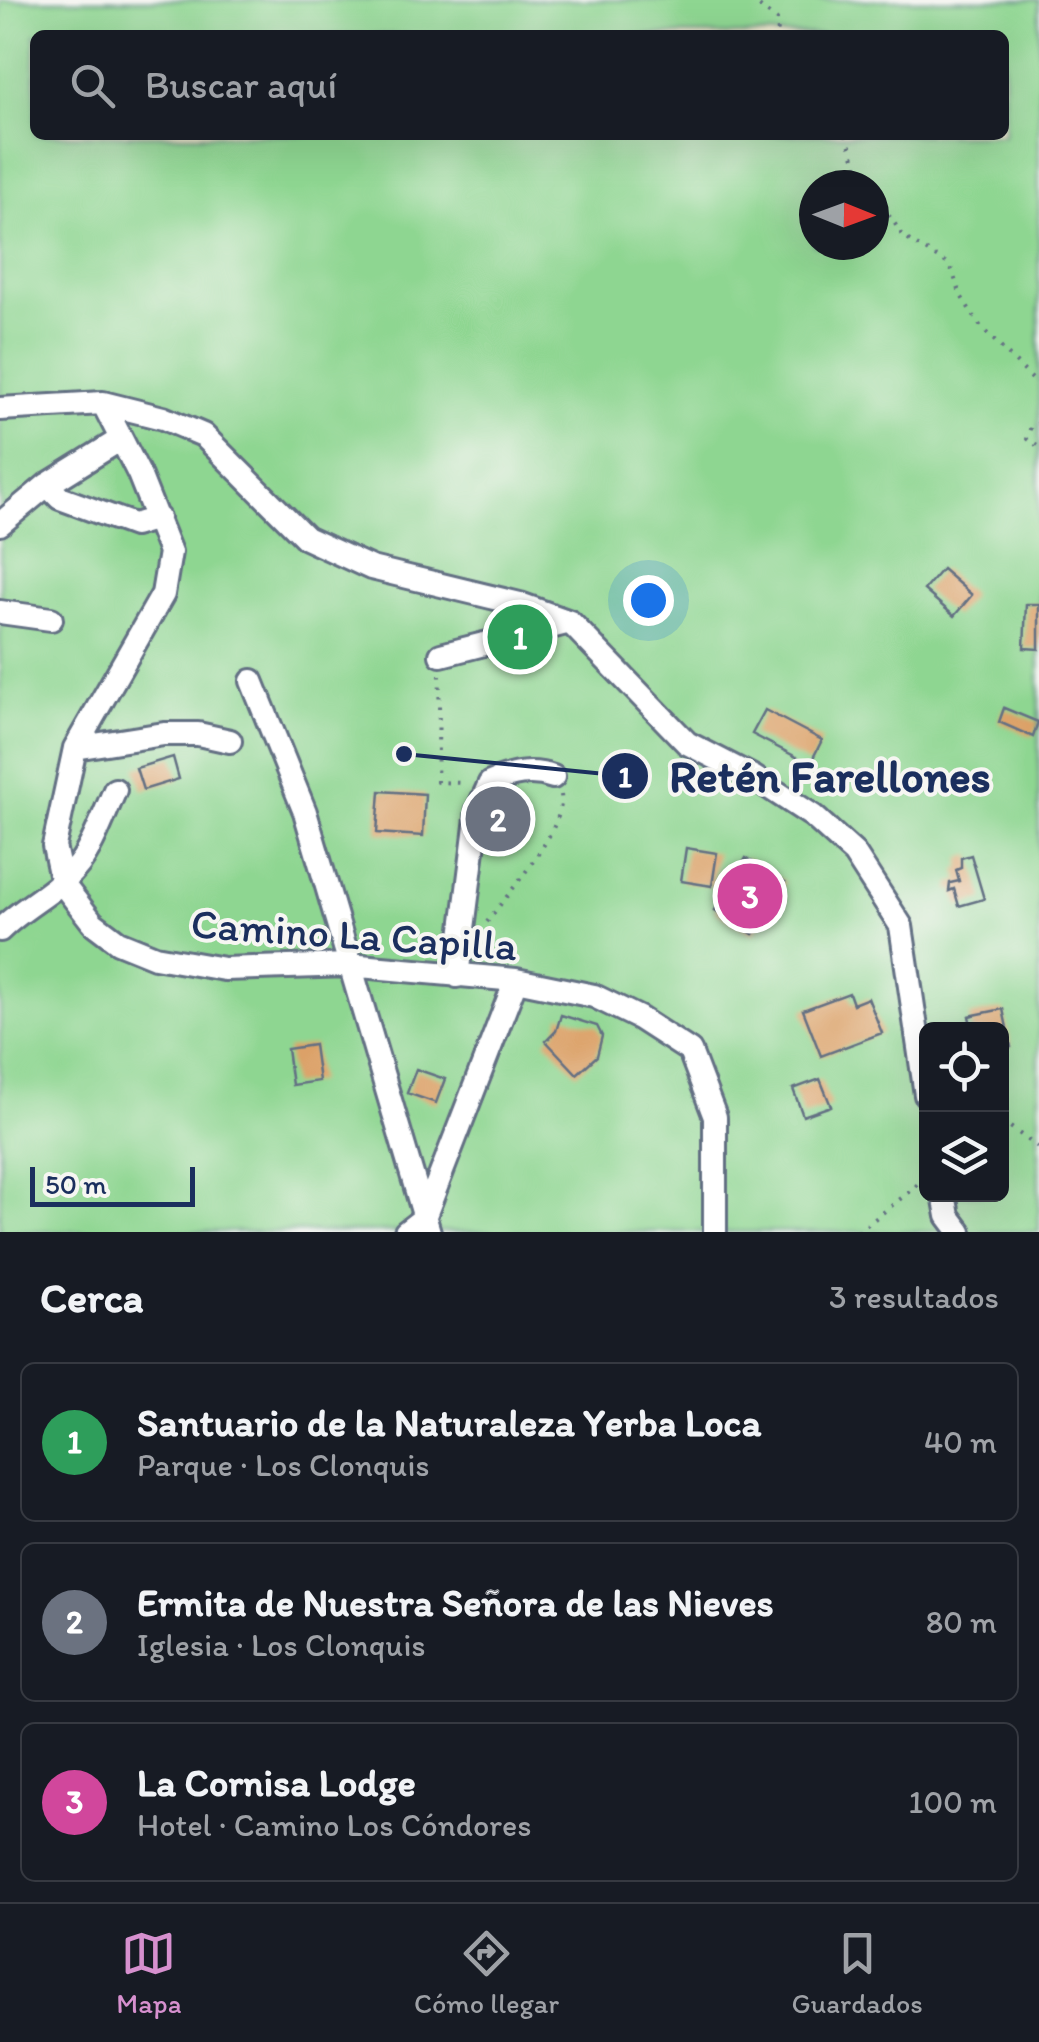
<!DOCTYPE html>
<html lang="es">
<head>
<meta charset="utf-8">
<style>
  :root { --surface:#171b24; --page:#20242c; --text:#f1f3f6; --muted:#9ea1a6; --line:#363941; --accent:#d690ce }
  body { margin:0; font-family:Itim,sans-serif; background:var(--page); color:var(--text) }
  .controls { position:absolute; right:30px; bottom:30px; display:grid; overflow:hidden; border-radius:15px; box-shadow:0 10px 40px #0002 }
  .controls button { width:90px; height:90px; display:grid; place-items:center; padding:0; border:0; border-bottom:2px solid var(--line); background:var(--surface); color:var(--text); font:50px sans-serif }
  .compass { position:absolute; left:799px; top:170px; width:90px; height:90px; border-radius:50%; background:var(--surface); box-shadow:0 10px 40px #0002; rotate:91deg }
  .scale { position:absolute; left:30px; bottom:25px; width:165px; box-sizing:border-box; padding-left:10px; border:5px solid #1b2f5e; border-top:0; font-size:28px; line-height:35px; white-space:nowrap; color:#1b2f5e; -webkit-text-stroke:8px #f6f6f2; paint-order:stroke }
  .you { position:absolute; left:648px; top:600px; width:35px; height:35px; margin:-25px; border:8px solid #fff; border-radius:50%; background:#1a73e8; box-shadow:0 0 0 15px #1a73e833 }
  .badge { display:grid; place-items:center; width:65px; height:65px; border-radius:50%; background:var(--accent); color:#fff; font-size:32px; font-weight:700 }
  .pin { position:absolute; translate:-50% -50%; border:5px solid #fff; box-shadow:0 2px 10px #0006 }
  .list { margin:0; padding:0; list-style:none }
  h2 { display:flex; justify-content:space-between; align-items:center; height:130px; margin:0; padding:0 40px; font-size:42px }
  h2 small { font-size:32px; font-weight:400; color:var(--muted) }
  .list li { display:grid; grid-template-columns:65px 1fr auto; gap:30px; align-items:center; box-sizing:border-box; height:160px; margin:0 20px 20px; padding:0 20px; border:2px solid var(--line); border-radius:15px }
  .list b { display:block; font-size:38px; white-space:nowrap }
  .list p { margin:0; font-size:32px; white-space:nowrap; color:var(--muted) }
  .list em { font-size:32px; font-style:normal; color:var(--muted) }
  .icon { flex:none; width:55px; height:55px; fill:none; stroke:currentColor; stroke-width:2; stroke-linecap:round; stroke-linejoin:round }
  .map { position:relative; flex:none; width:1039px; height:1232px; overflow:hidden }
  .search { position:absolute; background:var(--surface); box-shadow:0 10px 40px #0002; left:30px; right:30px; top:30px; height:110px; display:flex; align-items:center; gap:25px; box-sizing:border-box; padding:0 35px; border-radius:15px; color:var(--muted); font-size:38px }
  .sheet { height:670px; background:var(--surface) }
  nav { display:flex; justify-content:space-around; align-items:center; box-sizing:border-box; height:140px; border-top:2px solid var(--line); background:var(--surface); font-size:28px; color:var(--muted) }
  nav a { display:grid; justify-items:center; gap:5px }
  nav .on { color:var(--accent) }
  .map>svg:first-child { display:block }
</style>
</head>
<body>
<div class="map">
<svg width="1039" height="1232" viewBox="0 0 1039 1232">
  <rect width="100%" height="100%" fill="#f6f6f2"/>
  <filter id="ink" filterUnits="userSpaceOnUse"><feTurbulence type="fractalNoise" baseFrequency=".01" numOctaves="2"/><feDisplacementMap in="SourceGraphic" scale="20" xChannelSelector="R" yChannelSelector="G"/><feConvolveMatrix kernelMatrix="1 2 1 2 8 2 1 2 1" color-interpolation-filters="sRGB"/></filter>
  <filter id="wash" filterUnits="userSpaceOnUse"><feTurbulence type="fractalNoise" baseFrequency=".0048" numOctaves="4" result="noise"/><feDisplacementMap in="SourceGraphic" scale="40" xChannelSelector="R" yChannelSelector="G"/><feGaussianBlur stdDeviation="2.25" result="paint"/><feColorMatrix in="noise" values="0 0 0 0 0 0 0 0 0 0 0 0 0 0 0 0 0 1.4 0 .05"/><feComposite in="paint" operator="in"/></filter>
  <g filter="url(#wash)">
    <rect width="100%" height="100%" fill="#eae5c9"/>
    <path fill="#8ed691" stroke="#548278" stroke-width="2.5" fill-rule="evenodd" d="M0,0h1039v1232h-1039zM35,35h969v100h-969zM814,185h60v60h-60zM926,1030h76v164h-76z"/>
    <g id="blocks">
      <path fill="#dca167" d="M942,569l30,26 -18,21 -30,-26z
        M1026,604h13v45l-15,-1z
        M1004,708l34,14 -5,15 -34,-15z
        M765,710l57,30 -12,24 -58,-30z
        M173,757l6,22 -36,11 -7,-22z
        M380,791l45,3 -2,42 -46,-3z
        M485,809l28,1 -2,23 -6,4h-10l-4,-2 -1,-5 -6,-1z
        M686,848l31,5 -5,33 -31,-5z
        M971,855l13,44 -25,7 -5,-17 -5,2 1,-8 9,-2 -3,-11 5,-2v-10z
        M746,858l39,24 -32,52 -38,-24z
        M849,993l4,11 15,-6 14,35 -61,23 -18,-46z
        M1003,1009l8,38 -9,2v-19h-30l-3,-14z
        M561,1015l36,11 5,10 -5,20 -20,18 -31,-33 10,-10z
        M314,1045l5,36 -27,4 -5,-36z
        M416,1069l29,10 -9,24 -29,-10z
        M820,1079l11,27 -28,10 -10,-27z"/>
    </g>
  </g>
  <g filter="url(#ink)">
    <use href="#blocks" fill-opacity="0" stroke="#636f83" stroke-width="2.5"/>
    <g fill="none" stroke-linecap="round" stroke-linejoin="round">
      <g stroke="#636f83" stroke-width="28">
        <path id="minor" d="M103,403l36,71 31,78 -7,42 -88,154 -21,98 8,37 31,40 25,19 37,15 69,12 125,-4 167,15 78,16 45,22 51,33 25,66v115
          M0,409l103,-6 60,15 40,17 103,103 65,30 149,36 50,18 117,121 66,34 60,39 41,37 47,73 25,169
          M47,485l13,13 74,27 24,-7
          M0,524l47,-39 74,-46
          M0,612l51,7
          M441,655l129,-33
          M252,681l53,131 124,420
          M75,748l89,-14h34l32,7
          M0,930c23,-23 54,-37 75,-61 16,-17 30,-57 40,-79
          M457,976l21,-166 12,-27c21,-9 41,-14 63,-6
          M944,1194l4,22 12,16
          M406,1232l18,-14 92,-238"/>
      </g>
      <path stroke="#636f83" stroke-width="4" stroke-dasharray="2.5 8" stroke-linecap="butt" d="M751,0l26,20 1,15
        M846,135l18,50
        M874,200l16,17 15,21 45,27 11,31 20,31 58,59
        M1039,423l-8,3 -4,13 12,8
        M440,675l-3,107 28,1
        M487,922c21,-29 79,-93 74,-127
        M1002,1121l37,27
        M858,1232l55,-43 13,-14"/>
      <use href="#minor" stroke="#fff" stroke-width="22"/>
    </g>
  </g>
  <g text-anchor="middle" stroke-width="8" stroke-linejoin="round" paint-order="stroke">
    <g font-size="42" fill="#1b2f5e" stroke="#f6f6f2">
      <text transform="translate(354 934) rotate(4)" y="15">Camino La Capilla</text>
    </g>
  </g>
  <path fill="none" stroke="#1b2f5e" stroke-width="4" d="M404 754L625 776"/>
  <g fill="#1b2f5e" stroke="#f6f6f2" stroke-width="4">
    <circle cx="404" cy="754" r="10"/>
    <circle cx="625" cy="776" r="25"/>
  </g>
  <g font-size="30" text-anchor="middle" font-weight="bold" fill="#fff">
    <text x="625" y="787">1</text>
  </g>
  <g font-size="45" text-anchor="middle" font-weight="bold" fill="#1b2f5e" stroke="#f6f6f2" stroke-width="8" stroke-linejoin="round" paint-order="stroke">
    <text x="830" y="792">Retén Farellones</text>
  </g>
</svg>
<div class="controls">
<button><svg class="icon" aria-label="locate" viewBox="0 0 24 24"><circle cx="12" cy="12" r="6"/><path d="M12 2v4M12 18v4M2 12h4M18 12h4"/></svg></button>
<button><svg class="icon" aria-label="layers" viewBox="0 0 24 24"><path d="M12 4l9 5-9 5-9-5zM3 14l9 5 9-5"/></svg></button>
</div>
<svg class="compass" viewBox="-18 -18 36 36"><path d="M0-13l5 13h-10z" fill="#e53935"/><path d="M0 13l5-13h-10z" fill="#9ea1a6"/></svg>
<div class="scale">50 m</div>
<div class="you"></div>
<div class="pin badge" style="left:520px;top:637px;background:#2e9e5b">1</div>
<div class="pin badge" style="left:498px;top:819px;background:#6b7280">2</div>
<div class="pin badge" style="left:750px;top:896px;background:#d1479c">3</div>
<div class="search"><svg class="icon" aria-label="search" viewBox="0 0 24 24"><circle cx="10" cy="10" r="6"/><path d="M15 15l6 6"/></svg>Buscar aquí</div>
</div>
<section class="sheet">
<h2>Cerca<small>3 resultados</small></h2>
<ul class="list">
<li><span class="badge" style="background:#2e9e5b">1</span><div><b>Santuario de la Naturaleza Yerba Loca</b><p>Parque · Los Clonquis</p></div><em>40 m</em></li>
<li><span class="badge" style="background:#6b7280">2</span><div><b>Ermita de Nuestra Señora de las Nieves</b><p>Iglesia · Los Clonquis</p></div><em>80 m</em></li>
<li><span class="badge" style="background:#d1479c">3</span><div><b>La Cornisa Lodge</b><p>Hotel · Camino Los Cóndores</p></div><em>100 m</em></li>
</ul>
</section>
<nav>
<a class="on"><svg class="icon" aria-label="map" viewBox="0 0 24 24"><path d="M3 6l6-2 6 2 6-2v14l-6 2-6-2-6 2zM9 4v14M15 6v14"/></svg>Mapa</a>
<a><svg class="icon" aria-label="directions" viewBox="0 0 24 24"><path d="M12 3l9 9-9 9-9-9zM9 14v-3h6M13 9l2 2-2 2"/></svg>Cómo llegar</a>
<a><svg class="icon" aria-label="saved" viewBox="0 0 24 24"><path d="M7 4h10v16l-5-4-5 4z"/></svg>Guardados</a>
</nav>
</body>
</html>
